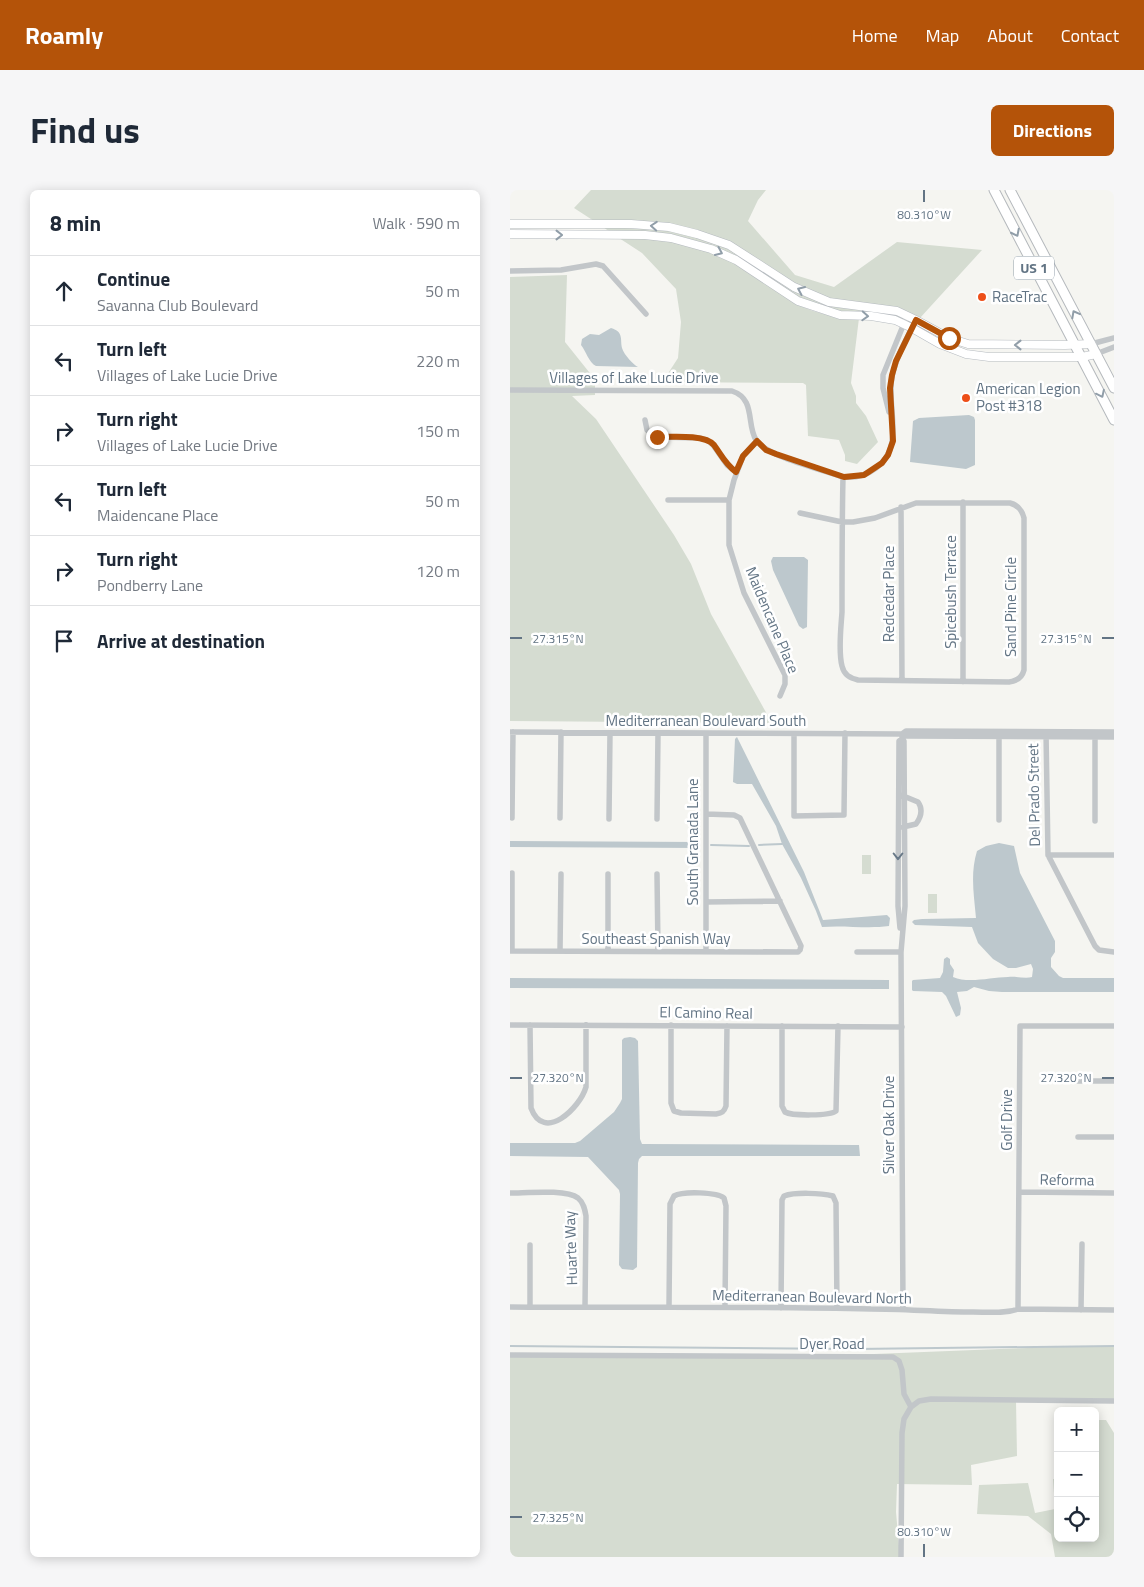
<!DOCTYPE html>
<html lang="en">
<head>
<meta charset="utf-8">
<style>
  :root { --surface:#fff; --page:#f6f6f7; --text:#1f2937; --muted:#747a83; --line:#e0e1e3; --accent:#b45309 }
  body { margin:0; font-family:"Titillium Web",sans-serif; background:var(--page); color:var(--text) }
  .controls { position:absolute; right:15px; bottom:15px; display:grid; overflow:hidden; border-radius:8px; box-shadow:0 2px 12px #0003 }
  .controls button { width:45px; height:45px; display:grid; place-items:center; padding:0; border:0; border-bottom:1px solid var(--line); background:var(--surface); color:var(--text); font:25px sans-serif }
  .stop { position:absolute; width:15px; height:15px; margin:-11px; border:4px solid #b45309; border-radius:50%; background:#fff }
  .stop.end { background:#b45309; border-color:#fff; box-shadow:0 1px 5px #0008 }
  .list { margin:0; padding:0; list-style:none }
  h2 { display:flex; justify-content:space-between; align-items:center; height:65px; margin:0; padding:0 20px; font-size:21px }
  h2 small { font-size:16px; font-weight:400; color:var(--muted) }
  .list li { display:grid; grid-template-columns:32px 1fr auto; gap:15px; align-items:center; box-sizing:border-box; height:70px; padding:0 20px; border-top:1px solid var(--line) }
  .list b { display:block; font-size:19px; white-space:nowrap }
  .list p { margin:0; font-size:16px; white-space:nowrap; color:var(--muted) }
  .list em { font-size:16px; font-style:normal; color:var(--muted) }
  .icon { flex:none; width:28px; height:28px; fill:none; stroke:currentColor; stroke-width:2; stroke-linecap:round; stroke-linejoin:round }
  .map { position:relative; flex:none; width:604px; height:1367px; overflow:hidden; border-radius:8px }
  header { display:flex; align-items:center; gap:30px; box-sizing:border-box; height:70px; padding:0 25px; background:var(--accent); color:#fff }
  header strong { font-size:24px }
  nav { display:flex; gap:28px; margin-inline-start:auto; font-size:18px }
  .intro { display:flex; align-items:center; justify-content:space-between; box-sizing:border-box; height:120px; padding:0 30px }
  h1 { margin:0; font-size:35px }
  .button { padding:12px 22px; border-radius:8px; background:var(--accent); color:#fff; font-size:18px; font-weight:700 }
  main { display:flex; gap:30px; padding:0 30px }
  aside { flex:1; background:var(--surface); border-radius:8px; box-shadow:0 2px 12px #0003 }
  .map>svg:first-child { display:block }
</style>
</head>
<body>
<header>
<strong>Roamly</strong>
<nav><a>Home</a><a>Map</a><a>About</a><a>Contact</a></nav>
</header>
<div class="intro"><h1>Find us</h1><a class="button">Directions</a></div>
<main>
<aside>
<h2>8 min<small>Walk · 590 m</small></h2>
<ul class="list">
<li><svg class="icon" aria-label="ahead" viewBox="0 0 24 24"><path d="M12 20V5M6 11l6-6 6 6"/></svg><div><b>Continue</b><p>Savanna Club Boulevard</p></div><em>50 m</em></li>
<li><svg class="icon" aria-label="left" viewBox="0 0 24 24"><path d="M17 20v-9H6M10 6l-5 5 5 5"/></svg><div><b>Turn left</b><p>Villages of Lake Lucie Drive</p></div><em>220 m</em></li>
<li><svg class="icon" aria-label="right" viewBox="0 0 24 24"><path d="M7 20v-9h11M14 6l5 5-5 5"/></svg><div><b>Turn right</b><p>Villages of Lake Lucie Drive</p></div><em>150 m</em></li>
<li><svg class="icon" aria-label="left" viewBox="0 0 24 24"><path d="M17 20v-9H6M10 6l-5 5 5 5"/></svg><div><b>Turn left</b><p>Maidencane Place</p></div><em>50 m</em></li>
<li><svg class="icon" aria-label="right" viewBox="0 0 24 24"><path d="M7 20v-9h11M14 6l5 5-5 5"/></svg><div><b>Turn right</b><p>Pondberry Lane</p></div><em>120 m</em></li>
<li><svg class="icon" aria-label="arrive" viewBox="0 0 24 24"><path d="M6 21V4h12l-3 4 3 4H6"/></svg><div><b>Arrive at destination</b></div></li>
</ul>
</aside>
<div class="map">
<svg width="604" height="1367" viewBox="0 0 604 1367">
  <rect width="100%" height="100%" fill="#f5f5f1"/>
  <path fill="#d5dcd1" d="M81,0h175l-8,10 -10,21 47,54 39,12 63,-45 85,8 -62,68 -90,-19 -35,-15 -65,-41 -32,-12 -104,-10 -20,-13z
    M93,37l65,3 29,7 31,11 64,41 104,25 20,9 -2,2 -73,-13 -41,-14 -87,-52 -20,-6 -22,-6 -61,-2z
    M109,48c41,0 77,5 114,24 23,12 42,30 64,42 19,10 41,14 62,14l-8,65 5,13v7l10,13 12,26 -21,22 -12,-3v-6l-6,-15 -31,-4 -2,-51 -3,-2 -152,-1 16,-7 11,-17 3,-36 -5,-33 -34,-36z
    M57,85l-2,67 32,40 -2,2v11l-23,1 24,23 78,116 17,29 20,50 61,109 -262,-2v-444z
    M352,665h9v19h-9z
    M418,704h9v19h-9z
    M568,1156l36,1v54h-98l1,55 -46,9 1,20 -75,-1 -1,28 4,45h-390v-200l364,-3z
    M585,1230h11l8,13v124h-59l-4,-23 -23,-18 -51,-2 2,-29 49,-2 7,30 20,-4 -2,-30h5v59h37z"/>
  <path fill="#bdc8cd" d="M101,138c13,4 9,11 11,20 2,7 12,17 16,19l-42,-1c-7,-3 -10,-15 -15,-21l1,-6 8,-5 9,1z
    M459,225l5,2 1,3v45l-9,4 -56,-7 3,-41 6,-3z
    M263,367h31l4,3 -1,67 -4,2 -4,-3 -26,-56 -2,-9z
    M227,547l67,135 19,48 64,-5 3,3 -1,8c-22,3 -45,-1 -67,1l-6,-16 -15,-33 -19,-34 -6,-18 -24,-42h-15l-4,-2 2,-43z
    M0,651l189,1v6l-189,-1z
    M489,653l15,3 6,27 35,68v11l-4,6v9l8,9 4,2h51v14h-112l-13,-1 -15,-4 -7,4 -10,1 4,16 -1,7 -4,2 -10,-21 -4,-4 -29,-1 -1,-1v-9l1,-1 27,-2 3,-6 1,-13 3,-2 3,2v5l4,6 -1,7c16,7 38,0 55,0 8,-1 17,2 24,0l1,-8 -2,-5 -15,4h-8l-15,-9 -15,-16 -6,-16 -57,-2 -3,-3 2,-2 8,-1 54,-1c-2,-23 -6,-44 1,-67l9,-5z
    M0,788l379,2v9l-379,-1z
    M120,847l5,1 3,3 2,98 2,5 214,1h3l1,11h-218l-3,3 -1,4 -1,104 -4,3 -11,-1 -3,-4 1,-71 -1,-4 -31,-33 -78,-1v-13h65l5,-2 34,-29 6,-9 2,-4v-59l2,-2z"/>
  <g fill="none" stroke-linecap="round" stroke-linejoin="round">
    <path stroke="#bdc8cd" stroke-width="2" d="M201,655l38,1
      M249,655l23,-1
      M0,1156l346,3 258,-3"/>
    <g stroke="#b6bbc0" stroke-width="9">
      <path id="secondary" d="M0,34h121l38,3 28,7 32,11 65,42 35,15 68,9 19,9 33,18 19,6 97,1 26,-1
        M0,44l135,1 26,3 40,11 25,11 62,41 42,14 31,1 24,4 17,8 28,16 26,10 23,3h93l14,-3"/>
    </g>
    <g stroke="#b5b9bd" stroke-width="11">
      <path id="primary" d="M484,0l120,230
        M500,0l104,198"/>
    </g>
    <path stroke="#c2c6c9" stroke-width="5.5" d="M0,81l51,-1 35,-6 7,2 43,48
      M581,154l23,-6
      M586,164l18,-7
      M0,200l222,1c24,8 14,32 24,49 11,17 67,30 87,37 12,1 24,-2 33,-9 30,-22 10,-61 16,-91 4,-20 15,-39 24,-57
      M379,222l-6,-24v-13l24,-59
      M135,230l2,10 10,7 42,1 8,2 6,5 14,20 9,7
      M247,251l-14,15 -9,24 -5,20v45l15,48 41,82v9l-5,12
      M158,310h61
      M391,317l1,173
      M290,323l42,9h11l22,-4 41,-15h94c8,2 12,7 14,15v152c-2,8 -7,11 -15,12l-151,-2c-8,-2 -14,-5 -16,-14 -4,-15 -1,-38 0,-54 0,-45 0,-90 1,-135
      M453,492v-180
      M0,542l392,2 4,2 208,1
      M536,542l2,123 47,91 4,4 15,2
      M196,543v219
      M489,543v87
      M284,544v82l50,-1 1,-82
      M392,544v5l2,2 1,165 -4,46 2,357
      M392,544l4,-3 208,1
      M585,545v86
      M391,605l17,7c5,7 3,15 -2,22l-13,3
      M196,624l28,1 6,3 61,128 -1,4
      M2,628l1,-86
      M50,628l1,-86
      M99,629l1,-86
      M147,629l1,-86
      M538,665h66
      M2,683v78
      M147,684l1,77
      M196,712l74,-1
      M390,738l-2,-22 1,-165 3,-2
      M0,761l288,1 2,-2
      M50,761l1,-77
      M98,761v-77
      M347,762h44
      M0,835l392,2
      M20,835l1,83c13,35 49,0 55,-21v-62
      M161,835v78l3,8 7,2 35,1c6,-1 8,-2 10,-8l1,-80
      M272,836v80l3,6c7,4 45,4 51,-1l2,-85
      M568,891h36
      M568,947h36
      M510,1002l94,1
      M0,1003c16,0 56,-4 68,5 6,5 7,12 8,18l-1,91
      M20,1055v62
      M0,1117c120,1 240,-1 361,2 34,0 68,3 102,3 14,0 31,2 45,-3l96,1
      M159,1117l1,-103 4,-8c9,-5 43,-4 50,2l2,8 -1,101
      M271,1118l1,-108 2,-4c11,-4 37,-3 49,0l3,7 1,105
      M508,1119l2,-283h94
      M571,1120l1,-66
      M0,1165l383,2 6,4 3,9 2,24 7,13 8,-6 12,-2 183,2
      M391,1367l1,-124 2,-14 7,-12"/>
    <use href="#secondary" stroke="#fff" stroke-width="8"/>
    <use href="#primary" stroke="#fff" stroke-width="9"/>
  </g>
  <defs><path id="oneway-chevron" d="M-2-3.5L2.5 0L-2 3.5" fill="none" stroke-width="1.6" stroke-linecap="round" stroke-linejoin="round" transform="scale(1.25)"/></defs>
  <g stroke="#919ea9">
    <use href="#oneway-chevron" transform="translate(144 36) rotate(-176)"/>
    <use href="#oneway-chevron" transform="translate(506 43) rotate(63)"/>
    <use href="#oneway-chevron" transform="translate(49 45)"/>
    <use href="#oneway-chevron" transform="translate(209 62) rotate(24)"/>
    <use href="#oneway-chevron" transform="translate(291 100) rotate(-156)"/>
    <use href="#oneway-chevron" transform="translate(565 124) rotate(-118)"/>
    <use href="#oneway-chevron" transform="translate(355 126) rotate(3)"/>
    <use href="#oneway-chevron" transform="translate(508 155) rotate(-180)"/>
    <use href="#oneway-chevron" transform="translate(591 204) rotate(64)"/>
  </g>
  <use stroke="#677887" href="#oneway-chevron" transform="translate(388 666) rotate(90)"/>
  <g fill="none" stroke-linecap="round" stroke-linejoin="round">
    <path stroke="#b45309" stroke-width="6" d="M147,247c14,0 48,-3 57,8 8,11 11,19 22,27l7,-16 14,-15 9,9 10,4 68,23 20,-2 18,-12 6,-8 5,-14 -3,-53 2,-13 4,-14 20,-41 33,18"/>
  </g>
  <path fill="none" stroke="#627484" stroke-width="2" d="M414,0v12M0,448h12M592,448h12M0,888h12M592,888h12M0,1327h12M414,1354v13"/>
  <g fill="#ed4f19" stroke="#fff" stroke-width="2">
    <circle cx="472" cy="107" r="5"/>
    <circle cx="456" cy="208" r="5"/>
  </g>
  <g text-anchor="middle" stroke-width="5" stroke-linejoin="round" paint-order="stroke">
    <rect fill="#fff" stroke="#919ea9" stroke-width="1" x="504" y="66.5" width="40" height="23" rx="4"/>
    <g font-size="14" font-weight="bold" fill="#627484">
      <text x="524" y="83">US 1</text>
    </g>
    <g font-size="15" fill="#627484" stroke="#fff" text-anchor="start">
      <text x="482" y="112">RaceTrac</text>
      <text x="466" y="204">American Legion<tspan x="466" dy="17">Post #318</tspan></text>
    </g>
    <g font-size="15" fill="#627484" stroke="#fff">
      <text x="124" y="193">Villages of Lake Lucie Drive</text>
      <text transform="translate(441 402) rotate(-90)" y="5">Spicebush Terrace</text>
      <text transform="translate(379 404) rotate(-90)" y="5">Redcedar Place</text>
      <text transform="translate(501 417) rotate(-90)" y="5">Sand Pine Circle</text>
      <text transform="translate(262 430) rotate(67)" y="5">Maidencane Place</text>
      <text x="196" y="536">Mediterranean Boulevard South</text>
      <text transform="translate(524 605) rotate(-91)" y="5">Del Prado Street</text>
      <text transform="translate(183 652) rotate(-90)" y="5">South Granada Lane</text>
      <text x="146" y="754">Southeast Spanish Way</text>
      <text transform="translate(196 823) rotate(1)" y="5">El Camino Real</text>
      <text transform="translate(497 930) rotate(-90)" y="5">Golf Drive</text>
      <text transform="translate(379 935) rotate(-90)" y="5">Silver Oak Drive</text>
      <text transform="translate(557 990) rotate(1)" y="5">Reforma</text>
      <text transform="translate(61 1058) rotate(-92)" y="5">Huarte Way</text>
      <text transform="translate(302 1107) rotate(1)" y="5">Mediterranean Boulevard North</text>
      <text x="322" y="1159">Dyer Road</text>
    </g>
  </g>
  <g font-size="12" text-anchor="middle" fill="#627484" stroke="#fff" stroke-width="5" stroke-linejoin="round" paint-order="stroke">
    <text x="414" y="29">80.310°W</text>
    <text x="556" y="453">27.315°N</text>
    <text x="48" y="453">27.315°N</text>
    <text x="556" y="892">27.320°N</text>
    <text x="48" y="892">27.320°N</text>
    <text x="48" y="1332">27.325°N</text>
    <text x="414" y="1346">80.310°W</text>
  </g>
</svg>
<div class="controls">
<button>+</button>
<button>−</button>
<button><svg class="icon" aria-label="locate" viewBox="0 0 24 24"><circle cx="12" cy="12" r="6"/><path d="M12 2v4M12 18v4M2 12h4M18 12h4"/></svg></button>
</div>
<div class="stop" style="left:439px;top:148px"></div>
<div class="stop end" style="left:147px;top:247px"></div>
</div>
</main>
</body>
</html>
